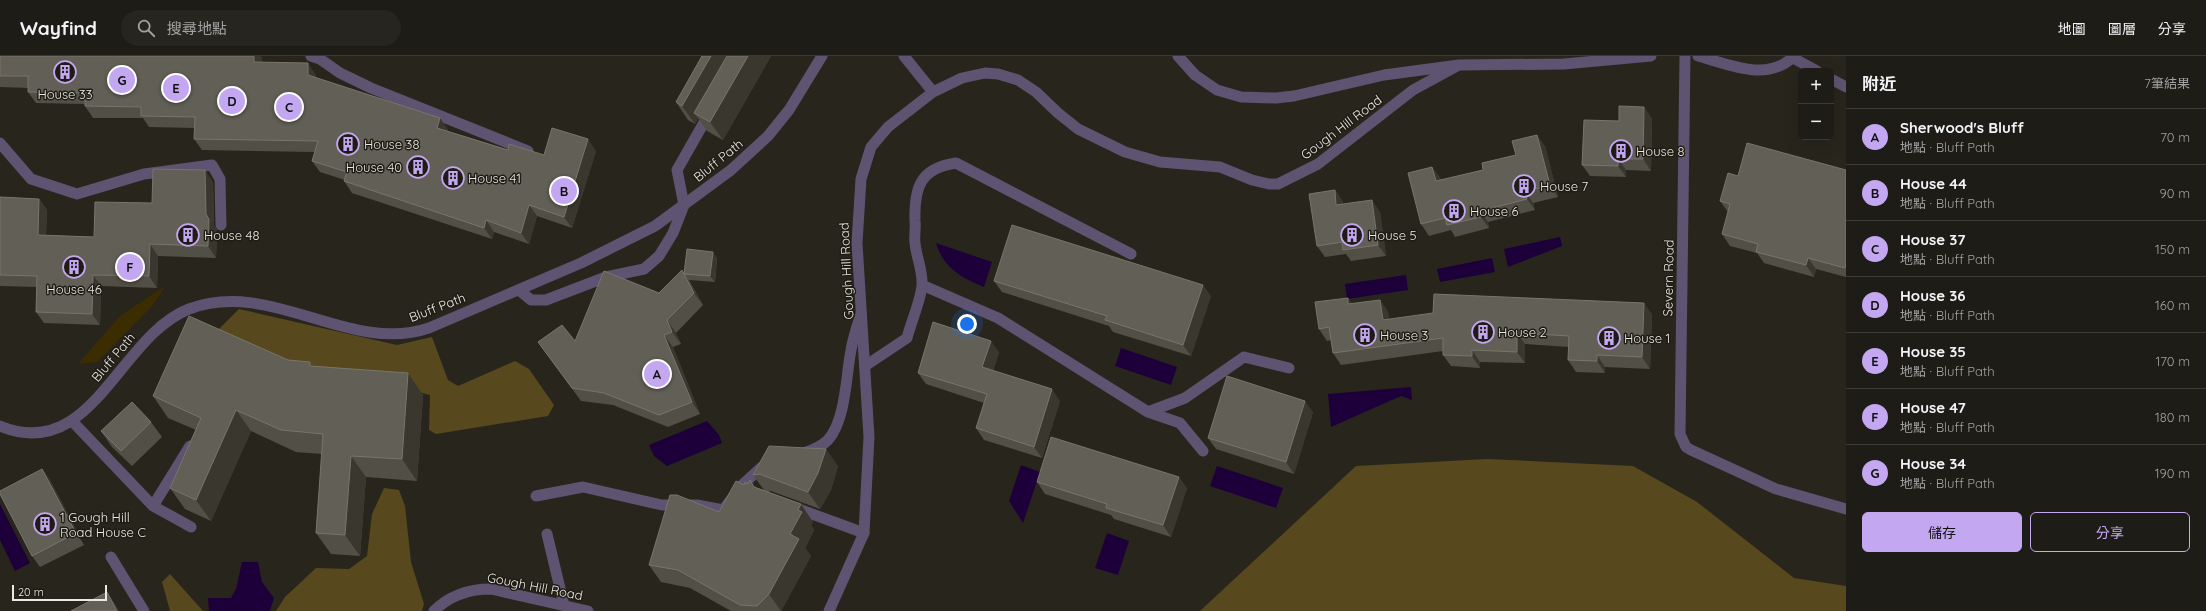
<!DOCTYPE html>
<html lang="zh-TW">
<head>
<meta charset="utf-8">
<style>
  :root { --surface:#1e1c16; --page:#26251f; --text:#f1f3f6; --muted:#a1a1a1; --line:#3c3a35; --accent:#c4a7f1 }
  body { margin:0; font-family:Quicksand,"Noto Sans TC",sans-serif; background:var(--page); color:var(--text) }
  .controls { position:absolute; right:12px; top:12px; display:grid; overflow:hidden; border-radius:6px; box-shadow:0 4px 16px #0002 }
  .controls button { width:36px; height:36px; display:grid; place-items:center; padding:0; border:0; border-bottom:1px solid var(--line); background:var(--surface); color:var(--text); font:20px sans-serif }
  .scale { position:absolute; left:12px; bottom:10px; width:95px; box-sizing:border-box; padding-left:4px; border:2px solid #ebe9e3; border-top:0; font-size:11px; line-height:14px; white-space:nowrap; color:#ebe9e3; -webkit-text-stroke:3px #1e1c14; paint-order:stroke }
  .you { position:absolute; left:967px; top:268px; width:14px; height:14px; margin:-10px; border:3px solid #fff; border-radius:50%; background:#1a73e8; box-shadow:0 0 0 6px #1a73e833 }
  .badge { display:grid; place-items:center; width:26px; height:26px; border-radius:50%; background:var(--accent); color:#111; font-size:13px; font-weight:700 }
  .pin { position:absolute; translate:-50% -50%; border:2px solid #fff; box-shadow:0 1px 4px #0006 }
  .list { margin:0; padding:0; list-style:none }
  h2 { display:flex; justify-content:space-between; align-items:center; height:52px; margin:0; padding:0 16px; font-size:17px }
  h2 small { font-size:13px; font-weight:400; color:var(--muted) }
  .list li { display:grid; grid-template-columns:26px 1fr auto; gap:12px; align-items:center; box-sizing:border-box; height:56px; padding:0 16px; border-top:1px solid var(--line) }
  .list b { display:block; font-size:15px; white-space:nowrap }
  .list p { margin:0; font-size:13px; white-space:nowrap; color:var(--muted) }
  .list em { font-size:13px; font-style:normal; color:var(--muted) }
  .actions { display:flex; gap:8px; padding:12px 16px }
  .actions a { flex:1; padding:9px 0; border:1px solid var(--accent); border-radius:6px; text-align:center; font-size:14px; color:var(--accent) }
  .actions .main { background:var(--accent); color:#111 }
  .icon { flex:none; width:22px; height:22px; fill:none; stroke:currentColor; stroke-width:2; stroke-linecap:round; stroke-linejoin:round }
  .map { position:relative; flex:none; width:1846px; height:555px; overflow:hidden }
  header { display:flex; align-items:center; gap:24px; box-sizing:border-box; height:56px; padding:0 20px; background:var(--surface); border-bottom:1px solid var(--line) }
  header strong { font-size:19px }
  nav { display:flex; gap:22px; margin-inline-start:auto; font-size:14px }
  .search { width:280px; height:36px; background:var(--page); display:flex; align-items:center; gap:10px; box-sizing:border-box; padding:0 14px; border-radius:22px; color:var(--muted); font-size:15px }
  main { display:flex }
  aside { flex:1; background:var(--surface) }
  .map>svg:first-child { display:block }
</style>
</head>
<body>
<header>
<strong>Wayfind</strong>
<div class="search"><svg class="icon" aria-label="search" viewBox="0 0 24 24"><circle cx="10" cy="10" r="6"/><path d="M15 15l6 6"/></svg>搜尋地點</div>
<nav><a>地圖</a><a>圖層</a><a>分享</a></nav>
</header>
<main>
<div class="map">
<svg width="1846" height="555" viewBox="0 0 1846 555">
  <rect width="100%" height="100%" fill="#28251d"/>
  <path fill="#3c2d00" d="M165,230l-12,19 -56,57 -19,2 42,-48z"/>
  <path fill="#58481d" d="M239,253l158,36 35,-8 16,43 10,6 57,-25 14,8 25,36 -6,11 -112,18 -7,-4 1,-35 -19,-5 -105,-13 -88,-47z
    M1487,403l146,7 64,36 97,76 52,8v25h-646l156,-145z
    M384,432l15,2 6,16 6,56 13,42 -2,7h-146l9,-14 31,-29 33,1 18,-13 5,-42z
    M170,518l33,37h-33l-8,-29z"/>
  <path fill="#1d0039" d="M1560,181l2,9 -54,21 -4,-18z
    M936,187l56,19 -8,25c-23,-9 -41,-20 -48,-44z
    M1492,202l3,14 -55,10 -3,-13z
    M1406,219l2,15 -61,9 -2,-15z
    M1121,292l56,19 -6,18 -56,-19z
    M1411,331l1,13 -11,-4 -70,31 -3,-33z
    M707,365l12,14 3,8 -55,23 -13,-10 -5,-11z
    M1021,409l19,7 -17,51 -14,-22z
    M1217,410l66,22 -7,20 -66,-22z
    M0,448l30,59 -15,8 -15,-31z
    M1107,477l22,8 -11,34 -23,-7z
    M242,506h16l4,20 12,16 -4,13h-61l-1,-13h23l5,-9z"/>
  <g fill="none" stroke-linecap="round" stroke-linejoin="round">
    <path stroke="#5e5371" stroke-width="11" d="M311,0l9,3 20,14 31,15 157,63
      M0,87l31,36 46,15 67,-20 68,-9 8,14 1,46
      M922,229l76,33 150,94 32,11 23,28
      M519,234l12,10h15l60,-23 38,-8 15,-13 14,-23 11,-28 -7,-35 33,-58
      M865,310l42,-28c4,-16 14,-38 15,-53 1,-14 -6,-29 -7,-42 -1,-7 1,-15 0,-22 -1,-33 5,-53 41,-58l175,91
      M1148,356l37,-14 59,-41 45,11
      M72,365l81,85 37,-60
      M804,397c9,-3 17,-6 24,-13 18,-20 18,-65 23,-90 2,-12 6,-24 10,-36
      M536,440l47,-9 79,18h35l26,5 19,-25 22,-20
      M153,450l38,21
      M793,451l71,26
      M547,478l17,71
      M111,501l33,54"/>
    <path stroke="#5e5371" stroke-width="11" d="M904,0l29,36
      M1178,0l17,19 22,15 24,7 35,1 18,-2 90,-21 75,-10 105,-1 87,-8
      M1685,0l-5,378 6,13 5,3 85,39 70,20
      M1698,0c30,8 70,27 96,0
      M1793,2l24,13
      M1831,23l15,8
      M0,370c92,38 119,-90 189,-117 82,-31 160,46 240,19l152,-65 74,-37 76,-56 37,-34 21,-26 33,-54
      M434,555c16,-16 35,-22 57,-22l97,22
      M829,555l35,-78 5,-96 -12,-194 4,-64 10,-32 17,-20 45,-35 29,-14 23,-5 13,1 20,6 18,12 22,21 20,16 47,23 35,10 60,5 32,13 17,4h9l40,-20 95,-74 46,-25"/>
  </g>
  <path fill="#524f46" d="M0,0l262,2v4l54,13v3l124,40 8,12 -1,1 61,19 36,5 52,-4 -24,77 -35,-12 -8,28 -35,-12 -2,7 -140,-46 -8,-12 1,-1 -25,-8 -8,-11 3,-9 -113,-2 -8,-11 1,-11 -46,-1 -6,-9h-50l-8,-12v-2l-49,-1 -8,-11v-4l-28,-1z
    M702,0h69l-48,84 -16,-9 -9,-13 -3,6 -7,-4 -12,-18z
    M1652,62l-1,53 -25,-1v7l-36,-1 -8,-11 37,-44z
    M1545,90l13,51 -25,6 2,7 -47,12 1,6 -34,9 -4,-7 -22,6 -8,-12 11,-57 8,11 1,2 42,-10z
    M1846,114v107l-30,-8 -2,8 -50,-14 -7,-10 -27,-7 -8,-12 6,-22 -8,-11 18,-25z
    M213,126l1,43 3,5 -1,28 -58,-2 -1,32 -56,-2 -1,39 -56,-2 -8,-11 1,-25 -37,-1v-89l39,2 8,11 -1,25 48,2 58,-34z
    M1335,134l8,12v2l37,8 6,44 -35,5 -5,-7 -21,3 -8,-11z
    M717,202l-2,24 -26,-2 14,25 -27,28 5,11 -8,3 27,67 -32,13 -55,-22 -32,-4 -43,-59 37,-1 84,-48 23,-23 2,4z
    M994,225l217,15 -20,60 -78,-24 -4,-6 -107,-34z
    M1348,242l4,6 28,-4 8,12 1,7 263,-5 -2,55 -45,-2v6l-29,-1 -8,-12 1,-13 -44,-3v19l-45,-1v6l-29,-2 -8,-11v-4l-102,14 -8,-12 -2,-13 -4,1 -8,-12z
    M999,296l-6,19 67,30 -18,57 -58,-18 -8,-12 8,-25 -58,-19 -8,-11z
    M288,304l24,6 96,7 15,22 -6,86 -51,-4 -6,79 -29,-2 -15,-21 6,-79 -26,-2 -45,-21 -40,90 -26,-12 -15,-21 26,-58 -28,-12 -15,-22z
    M1313,356l-19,62 -78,-25 -8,-11z
    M151,366l11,15 -30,29 -20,-19 -11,-16z
    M838,410l-7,24 -11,19 -49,-18 -3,1 45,30 -2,3 3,5 -9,18 6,8 -30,55h-50l-41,-23 -29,-6 -12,-17 70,-53 25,-27 11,2 9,3 -11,-15z
    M42,413l8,11 34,65 -44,22 -8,-11z
    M1037,426l150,6 -16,49 -57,-18 -3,-4 -66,-21z"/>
  <path fill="#3a372e" d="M254,0h7l1,2v16l-8,-12z
    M711,0h23l-40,57 4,5 -3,6 -13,-18z
    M748,0h23l-48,84 -13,-18z
    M308,7l8,12v11l-8,-11z
    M1644,51l8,11 -1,53 -8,-12z
    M440,62l8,12 -3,9 -8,-11z
    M1537,79l8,11 13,51 -8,-12z
    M588,83l8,12 -24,77 -8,-11z
    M1618,103l8,11v7l-8,-11z
    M1432,111l8,11 4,15 -8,-12z
    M205,114l8,12 1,43 3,5 -1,28 -8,-12 -2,-32z
    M1335,134l8,12 1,14 -8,-11z
    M1525,136l8,11 2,7 -8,-11z
    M39,143l8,11 -1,36 -8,-11z
    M1372,144l8,12 6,44 -8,-11z
    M529,149l8,11 -8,28 -8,-11z
    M1480,155l8,11 1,6 -8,-11z
    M486,164l8,12 -2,7 -8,-11z
    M150,188l8,12 -1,32 -8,-12z
    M713,196l4,6 -2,24 -5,-6z
    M1808,202l8,11 -2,8 -8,-12z
    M682,214l8,13 13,22 -9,-12z
    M93,219l8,11 -1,39 -8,-11z
    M1203,229l8,11 -20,60 -8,-11z
    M1348,242l8,11 -8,-5z
    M1380,244l8,12 3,19 -8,-11z
    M1644,247l8,11 -2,55 -8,-12z
    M667,264l9,13 5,11 -9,-12z
    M1517,277l8,11v19l-8,-11z
    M664,279l9,12 27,67 -8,-12z
    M991,285l8,11 -9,27 -8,-12z
    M1472,294l8,12v6l-8,-12z
    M1597,299l8,12v6l-8,-12z
    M408,317l15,22 -6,86 -15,-22z
    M1052,333l8,12 -18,57 -8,-11z
    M1305,345l8,11 -19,62 -8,-12z
    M236,354l15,21 -40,90 -15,-21z
    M826,393l12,17 -7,24 -11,19 -12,-17z
    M351,400l15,21 -6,79 -15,-21z
    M42,413l8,11 34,65 -8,-12z
    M1179,421l8,11 -16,49 -8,-12z
    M801,448l12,18 -2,3 3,5 -9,18 6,8 -30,55 -12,-17 21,-60 8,-24z
    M107,536l8,12 4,7h-2z"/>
  <path fill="#625f57" stroke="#78756d" d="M0,0h254v6l54,1v12l132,43 -3,10 71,22 1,-6 35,11 8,-27 36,11 -24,78 -35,-12 -8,28 -35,-13 -2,8 -140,-47 3,-9 -35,-11 6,-20 -124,-2 1,-22 -54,-1v-9l-56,-1v-13l-57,-1v-16h-28z
    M702,0h9l-29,50 -6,-4z
    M727,0h21l-38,66 -16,-9z
    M1619,50l25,1 -1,52h-25v7l-36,-1 2,-45 35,1z
    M1537,79l13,50 -25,7 2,7 -47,12 1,6 -34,8 -2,-7 -24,6 -13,-51 24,-6 4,14 47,-11 -1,-7 34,-8 -4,-14z
    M1747,87l99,27v93l-1,5 -37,-10 -2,7 -50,-13 2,-8 -36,-10 8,-30 -10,-3 8,-28 10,3z
    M153,113l52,1 1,44 3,5 -1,27 -58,-2 -1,32 -56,-1 -1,39 -56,-2 1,-36 -37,-1v-78l39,2 -1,36 56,2 1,-35 57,1z
    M1335,134l1,15 36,-5 6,45 -35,5 -1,-8 -25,4 -8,-52z
    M1012,169l191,60 -20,60 -78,-25 2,-4 -113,-35z
    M687,193l26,3 -3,24 -26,-2z
    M682,214l12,23 -27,27 5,12 -8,3 28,67 -33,13 -55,-22 -32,-5 -34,-46 24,-17 13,16 29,-70 55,22z
    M1434,238l210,9 -2,54 -45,-2v6l-29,-1 1,-24 -52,-3v19l-45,-2v6l-29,-1v-17l-110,15 -4,-26 -10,2 -4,-27 33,-4v6l32,-4 3,20 50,-7z
    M189,260l99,44 22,2v4l98,7 -6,86 -51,-3 -6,79 -29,-2 7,-99 -42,-4 -45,-20 -40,90 -26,-12 31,-70 -48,-22z
    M933,266l58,19 -9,26 70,22 -18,58 -58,-19 11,-34 -69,-21z
    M1227,320l78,25 -19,61 -78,-24z
    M132,346l19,20 -30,29 -20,-20z
    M1051,381l128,40 -16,48 -57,-17 1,-4 -70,-22z
    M769,390l57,3 -8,24 -10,19 -49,-18 -6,1z
    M42,413l34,64 -44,23 -32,-62v-3z
    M750,424l4,7 47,17 -3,6 4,2 -12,22 9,5 -30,55 -12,12 -17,-1 -62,-35 -29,-5 21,-70h7l42,17 17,-31 8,4 1,-3 3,2z
    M107,536l10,19h-46z"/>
  <defs>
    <g id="building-ring" transform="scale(1.15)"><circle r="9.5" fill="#1e1c14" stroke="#c4a7f1" stroke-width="1.5"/><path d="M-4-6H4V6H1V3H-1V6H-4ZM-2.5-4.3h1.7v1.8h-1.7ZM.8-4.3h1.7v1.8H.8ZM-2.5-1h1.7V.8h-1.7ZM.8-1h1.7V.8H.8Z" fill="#c4a7f1"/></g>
  </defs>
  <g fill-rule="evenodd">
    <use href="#building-ring" x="65" y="16"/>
    <use href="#building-ring" x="348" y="88"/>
    <use href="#building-ring" x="1621" y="95"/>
    <use href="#building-ring" x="418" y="111"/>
    <use href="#building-ring" x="453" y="122"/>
    <use href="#building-ring" x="1524" y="130"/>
    <use href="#building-ring" x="1454" y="155"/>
    <use href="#building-ring" x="188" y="179"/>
    <use href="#building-ring" x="1352" y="179"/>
    <use href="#building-ring" x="74" y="211"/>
    <use href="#building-ring" x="1483" y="276"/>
    <use href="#building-ring" x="1365" y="279"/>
    <use href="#building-ring" x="1609" y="282"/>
    <use href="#building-ring" x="45" y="468"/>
  </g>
  <g text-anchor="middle" stroke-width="3" stroke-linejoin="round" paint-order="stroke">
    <g font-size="13" fill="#ebe9e3" stroke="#1e1c14" text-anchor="start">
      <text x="65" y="43" text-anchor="middle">House 33</text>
      <text x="364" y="93">House 38</text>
      <text x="1636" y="100">House 8</text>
      <text x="402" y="116" text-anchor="end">House 40</text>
      <text x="468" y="127">House 41</text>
      <text x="1540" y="135">House 7</text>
      <text x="1470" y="160">House 6</text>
      <text x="204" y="184">House 48</text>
      <text x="1368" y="184">House 5</text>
      <text x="74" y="238" text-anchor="middle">House 46</text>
      <text x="1498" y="281">House 2</text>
      <text x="1380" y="284">House 3</text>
      <text x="1624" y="287">House 1</text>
      <text x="60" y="466">1 Gough Hill<tspan x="60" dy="15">Road House C</tspan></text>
    </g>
    <g font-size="13" fill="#ebe9e3" stroke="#1e1c14">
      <text transform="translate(1341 71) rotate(-37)" y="5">Gough Hill Road</text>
      <text transform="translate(718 104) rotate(-39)" y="5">Bluff Path</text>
      <text transform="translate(846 215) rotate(-93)" y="5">Gough Hill Road</text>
      <text transform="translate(1668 222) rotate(-89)" y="5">Severn Road</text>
      <text transform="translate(437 251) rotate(-21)" y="5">Bluff Path</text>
      <text transform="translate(113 301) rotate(-50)" y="5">Bluff Path</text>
      <text transform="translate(535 530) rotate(11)" y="5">Gough Hill Road</text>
    </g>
  </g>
</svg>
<div class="controls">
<button>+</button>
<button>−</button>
</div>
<div class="scale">20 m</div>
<div class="you"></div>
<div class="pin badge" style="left:657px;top:318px">A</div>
<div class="pin badge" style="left:564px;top:135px">B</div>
<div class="pin badge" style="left:289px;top:51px">C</div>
<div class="pin badge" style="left:232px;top:45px">D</div>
<div class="pin badge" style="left:176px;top:32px">E</div>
<div class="pin badge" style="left:130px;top:211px">F</div>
<div class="pin badge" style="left:122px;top:24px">G</div>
</div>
<aside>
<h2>附近<small>7筆結果</small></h2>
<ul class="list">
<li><span class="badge">A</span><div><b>Sherwood's Bluff</b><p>地點 · Bluff Path</p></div><em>70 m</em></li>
<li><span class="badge">B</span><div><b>House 44</b><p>地點 · Bluff Path</p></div><em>90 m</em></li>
<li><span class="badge">C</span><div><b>House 37</b><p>地點 · Bluff Path</p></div><em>150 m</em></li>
<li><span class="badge">D</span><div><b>House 36</b><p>地點 · Bluff Path</p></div><em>160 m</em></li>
<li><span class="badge">E</span><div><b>House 35</b><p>地點 · Bluff Path</p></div><em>170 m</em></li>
<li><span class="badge">F</span><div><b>House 47</b><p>地點 · Bluff Path</p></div><em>180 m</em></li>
<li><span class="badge">G</span><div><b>House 34</b><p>地點 · Bluff Path</p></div><em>190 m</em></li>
</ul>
<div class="actions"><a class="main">儲存</a><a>分享</a></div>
</aside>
</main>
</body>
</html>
